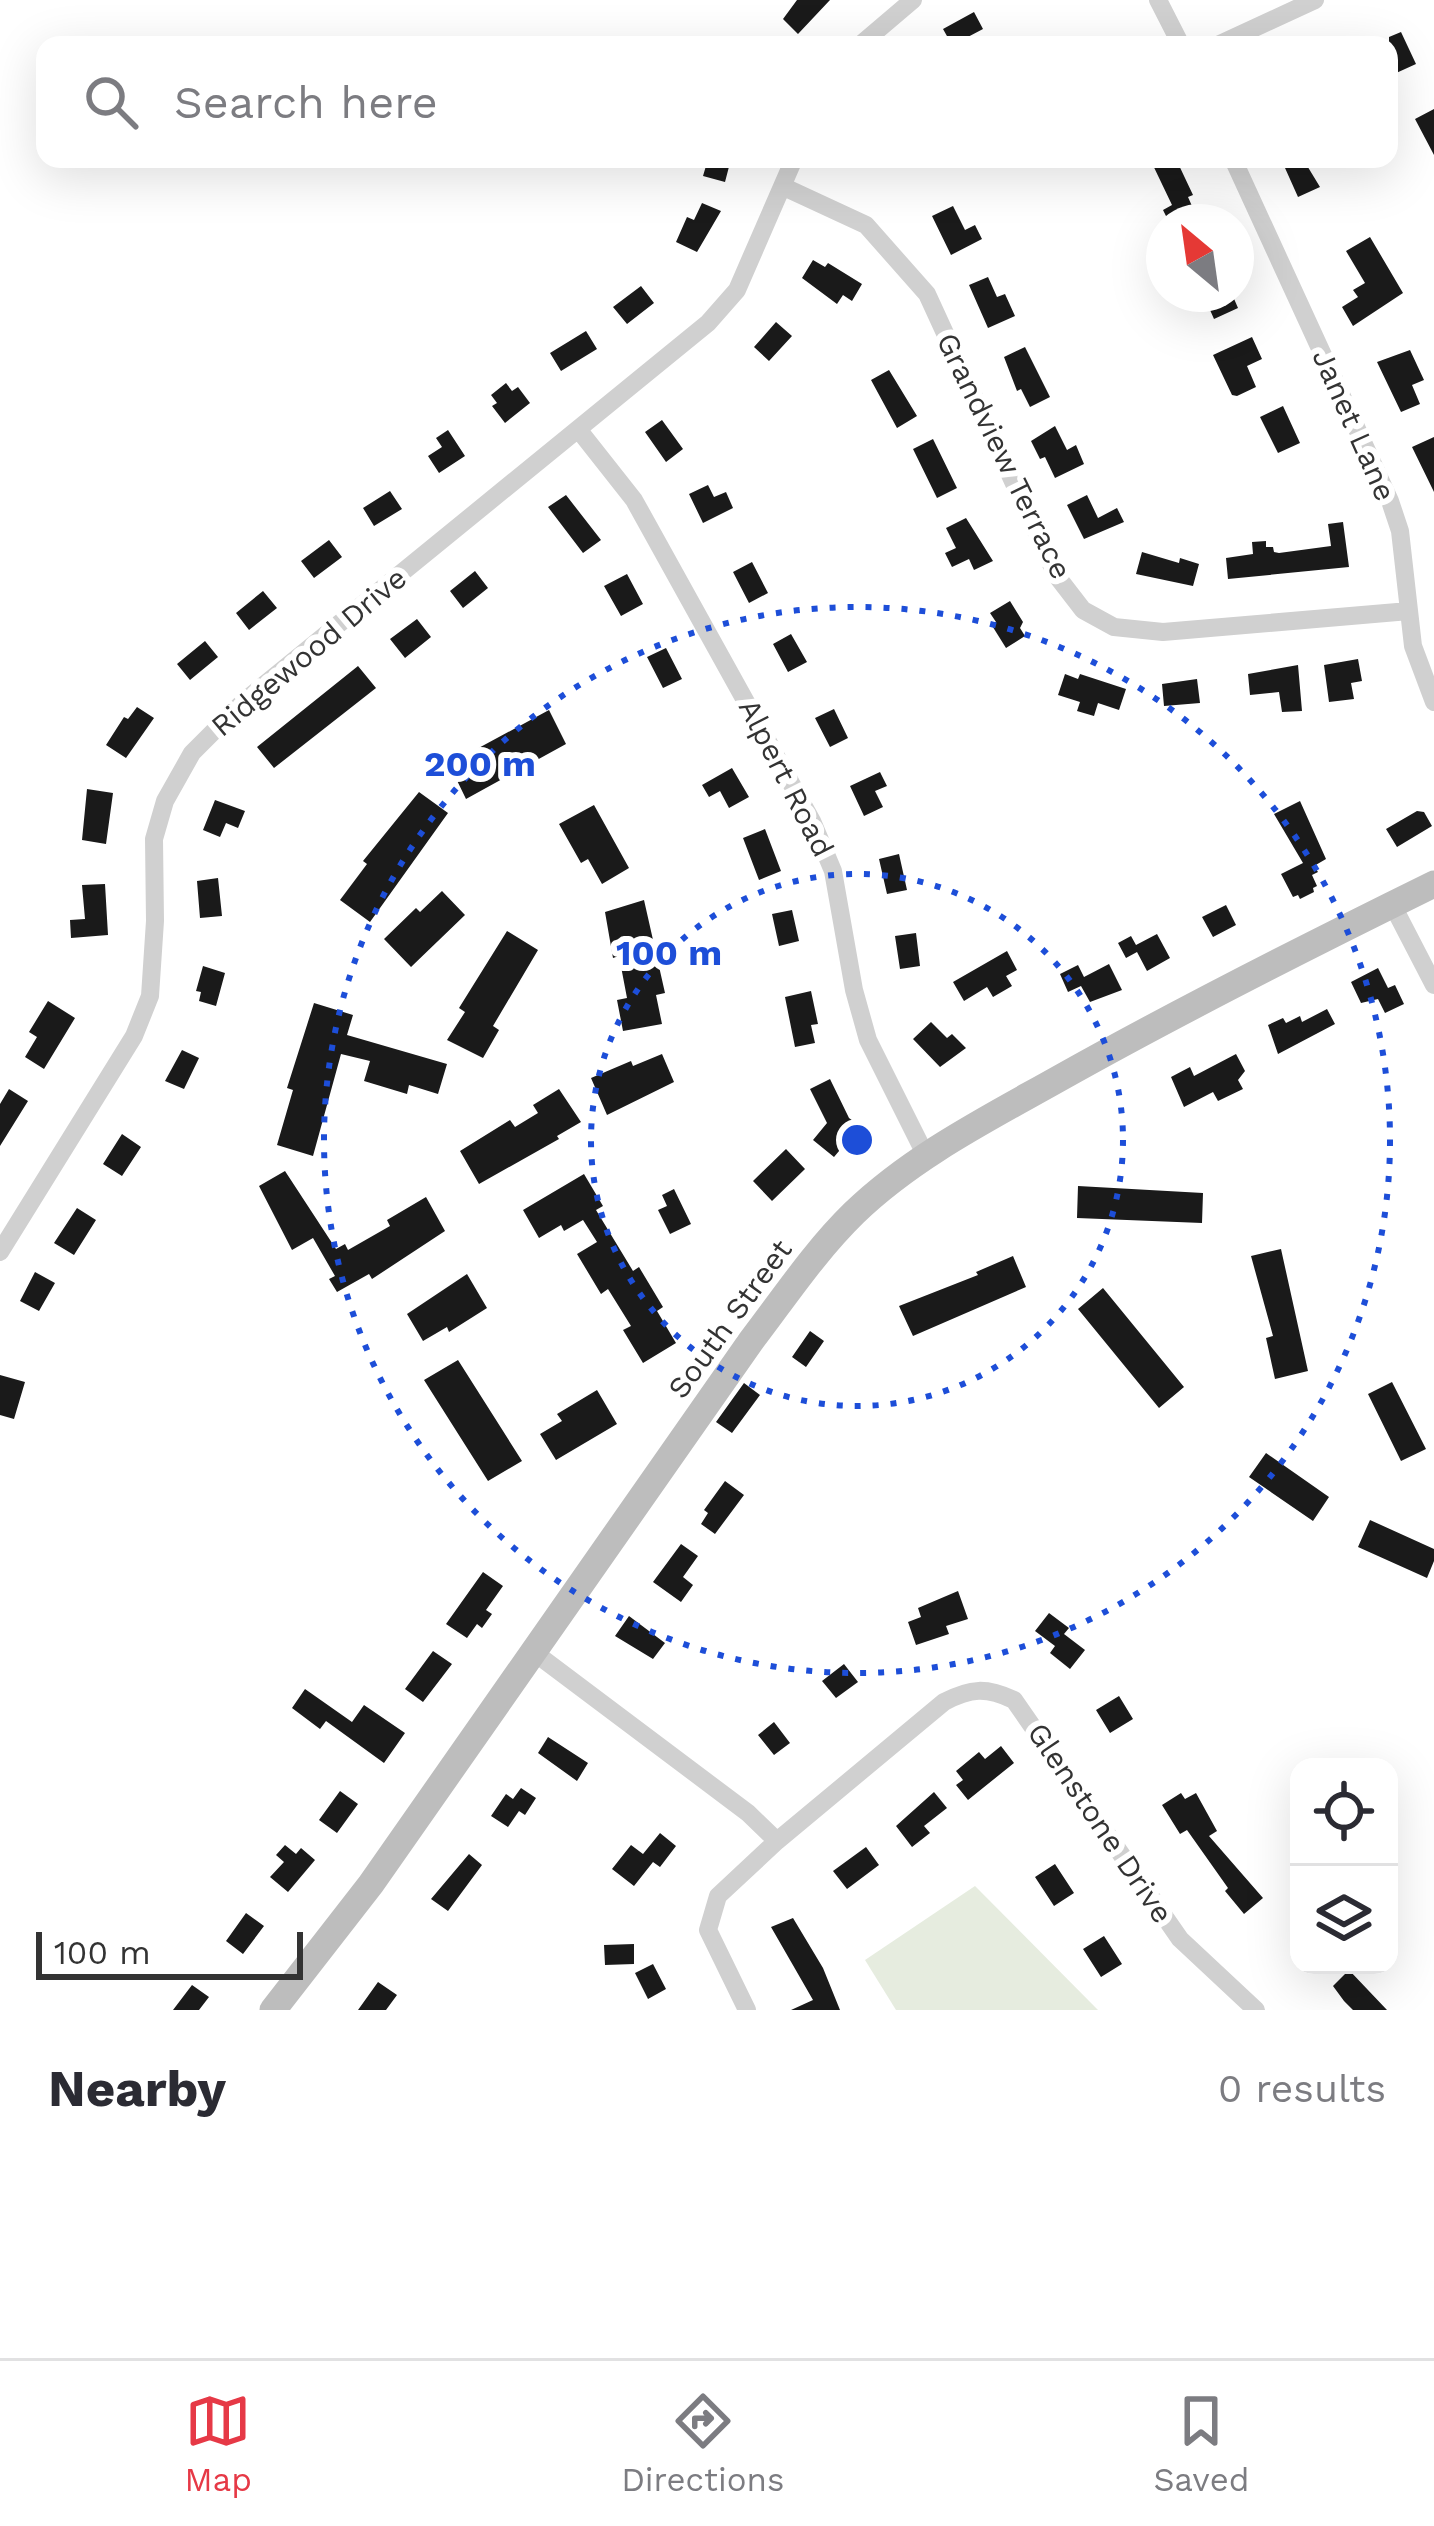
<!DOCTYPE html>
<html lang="en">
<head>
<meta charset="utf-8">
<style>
  :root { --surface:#fff; --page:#f7f7f7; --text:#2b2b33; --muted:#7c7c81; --line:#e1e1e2; --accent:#e63946 }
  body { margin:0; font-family:"Work Sans",sans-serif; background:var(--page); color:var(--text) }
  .controls { position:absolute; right:36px; bottom:36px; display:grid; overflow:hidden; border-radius:24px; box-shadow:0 12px 48px #0002 }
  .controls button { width:108px; height:108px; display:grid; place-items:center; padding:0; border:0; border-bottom:3px solid var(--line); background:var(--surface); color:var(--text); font:60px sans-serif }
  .compass { position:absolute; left:1146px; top:204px; width:108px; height:108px; border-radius:50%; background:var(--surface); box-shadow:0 12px 48px #0002; rotate:331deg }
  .scale { position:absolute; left:36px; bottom:30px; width:267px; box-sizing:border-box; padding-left:12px; border:6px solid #333; border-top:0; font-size:33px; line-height:42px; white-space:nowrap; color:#333; -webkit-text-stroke:9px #fff; paint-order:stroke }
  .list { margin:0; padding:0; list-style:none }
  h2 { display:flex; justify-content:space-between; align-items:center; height:156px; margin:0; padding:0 48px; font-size:51px }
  h2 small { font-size:39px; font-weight:400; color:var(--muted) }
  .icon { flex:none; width:66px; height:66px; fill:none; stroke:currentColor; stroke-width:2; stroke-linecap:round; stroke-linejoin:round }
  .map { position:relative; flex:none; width:1434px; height:2010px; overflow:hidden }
  .search { position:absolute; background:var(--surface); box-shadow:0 12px 48px #0002; left:36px; right:36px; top:36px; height:132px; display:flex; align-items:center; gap:30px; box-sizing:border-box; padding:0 42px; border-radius:24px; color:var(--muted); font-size:45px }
  .sheet { height:348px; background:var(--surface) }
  nav { display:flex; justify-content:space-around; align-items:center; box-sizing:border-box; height:168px; border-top:3px solid var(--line); background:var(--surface); font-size:33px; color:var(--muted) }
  nav a { display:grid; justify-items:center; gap:6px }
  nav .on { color:var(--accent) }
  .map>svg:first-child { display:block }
</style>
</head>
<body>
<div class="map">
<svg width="1434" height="2010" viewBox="0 0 1434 2010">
  <rect width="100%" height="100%" fill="#fff"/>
  <path fill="#e6ecdf" d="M975,1886l123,124h-202l-31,-50z"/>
  <path fill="#1a1a1a" d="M797,0h33l-32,34 -15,-15z
    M974,12l9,17 -19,10 4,6h-16l-9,-16z
    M1401,32l15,32 -22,10 -5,-11v-26z
    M1434,109v46l-19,-36z
    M708,159h23l-6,23 -22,-6z
    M1150,159h26l17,36 -5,2 11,25h-30l-6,-12 9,-5z
    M1281,159h22l17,28 -22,10z
    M702,203l19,8 -24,41 -21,-10 11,-25 7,3z
    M953,206l12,24 10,-5 7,14 -31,16 -19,-39z
    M1370,237l33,56 -50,33 -11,-19 16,-10 -5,-7 12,-7 -19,-32z
    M813,260l12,7 3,-4 34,21 -10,17 -9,-6 -6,9 -35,-26z
    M988,277l9,20 8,-3 10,22 -27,12 -19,-43z
    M641,286l13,17 -27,21 -14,-17z
    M1203,294h29l6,14 -24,11z
    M776,322l16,14 -23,25 -15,-14z
    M586,331l11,18 -36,22 -11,-18z
    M1252,337l10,22 -15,7 9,21 -19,9 -5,-1 -19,-40z
    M1025,347l25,50 -20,10 -9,-18 -4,2 -13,-34z
    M1410,350l14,30 -12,5 8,19 -19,8 -24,-50z
    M889,370l28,46 -20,12 -26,-48z
    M506,383l6,8 6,-4 12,16 -25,20 -13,-17 5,-3 -6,-8z
    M1283,406l17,37 -22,10 -18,-36z
    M662,420l21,29 -17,13 -21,-30z
    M1055,426l12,24 9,-5 8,19 -29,14 -10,-21 -5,2 -9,-18z
    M448,430l17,26 -26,17 -11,-17 14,-9 -6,-9z
    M1434,437v55l-22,-45z
    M933,439l24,49 -20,10 -24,-49z
    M708,485l6,12 12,-5 7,16 -30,15 -14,-29z
    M390,491l12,18 -28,17 -11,-18z
    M566,495l35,45 -18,13 -35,-46z
    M1087,495l11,23 19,-10 7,14 -40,17 -17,-34z
    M966,518l27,43 -19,9 -5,-11 -17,8 -7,-14 11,-5 -10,-20z
    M1343,522l6,45 -121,12 -2,-21 27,-4 -1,-12 14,-1v6h7l1,5 5,1 52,-7 -3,-22z
    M329,540l13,17 -28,21 -13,-17z
    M1142,552l37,11 1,-5 19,6 -6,22 -57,-12z
    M752,562l16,31 -19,10 -16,-31z
    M475,571l13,17 -25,20 -13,-17z
    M627,574l16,30 -22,12 -17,-30z
    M263,591l14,17 -28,22 -13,-17z
    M1010,601l13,21 -3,6 5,8 -19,12 -15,-24 5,-2 -6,-9z
    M417,619l14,18 -26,21 -15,-19z
    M791,634l16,28 -19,10 -15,-28z
    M205,641l13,16 -28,23 -13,-16z
    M666,648l16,31 -19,9 -16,-31z
    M1358,659l4,22 -11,2 3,16 -25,3 -5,-37z
    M1298,665l4,46 -20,1 -3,-20 -29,3 -2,-21z
    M358,666l18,22 -102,80 -17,-21z
    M1065,674l13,5 2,-5 46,15 -7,21 -21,-7 -4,13 -17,-5 3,-9 -22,-7z
    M1197,679l3,24 -36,3 -2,-22z
    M137,707l17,11 -28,40 -20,-13 18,-28 4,2z
    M834,709l14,29 -18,9 -15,-29z
    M549,710l17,34 -100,55 -17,-35z
    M732,768l17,29 -20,11 -9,-17 -11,6 -7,-12z
    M880,772l7,14 -12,5 8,16 -19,9 -14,-30z
    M87,789l26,4 -7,51 -24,-4z
    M419,792l29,21 -78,109 -30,-22 27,-36 -4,-3z
    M215,800l30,11 -7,17 -12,-5 -6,14 -17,-7z
    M1300,801l26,58 -12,7 4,6 -6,3 5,11 -4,2 1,4 -14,7 -2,-4 -5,2 -12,-23 22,-11 -29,-49z
    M594,805l35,63 -27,16 -14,-25 -7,4 -22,-39z
    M1417,811l7,1 8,14 -35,21 -11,-18z
    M765,829l16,42 -22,9 -16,-42z
    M899,854l8,36 -20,4 -8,-35z
    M218,878l4,38 -22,2 -3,-37z
    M105,884l3,51 -37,3 -1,-18 15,-1 -3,-34z
    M442,891l23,24 -54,52 -27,-28 32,-31 4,4z
    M644,900l21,93 -9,2 6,29 -39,7 -6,-31 10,-2 -8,-42 -6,2 -8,-46z
    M1226,905l10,20 -23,12 -11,-20z
    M792,910l7,31 -20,5 -7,-32z
    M507,931l31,19 -45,76 6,4 -16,28 -36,-18 18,-28 -6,-4z
    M916,933l4,33 -20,3 -5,-33z
    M1157,934l13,24 -23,13 -10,-19 -11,6 -8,-15 13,-7 5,9z
    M1007,951l10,19 -11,6 6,10 -19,11 -6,-10 -23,14 -11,-19z
    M1109,964l13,26 -32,12 -9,-16 -13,6 -8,-18 18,-9 6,12z
    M203,966l22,7 -9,33 -17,-5 2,-9 -5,-1z
    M1378,968l10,20 7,-3 9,19 -19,9 -7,-14 -17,4 -10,-21z
    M811,991l7,33 -7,1 4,18 -20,4 -10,-50z
    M48,1001l27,17 -31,51 -19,-12 12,-20 -8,-5z
    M314,1003l39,12 -6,20 100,29 -9,30 -29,-9 -2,9 -43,-13 6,-20 -29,-7 -28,102 -36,-11 16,-55 -6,-2z
    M1327,1009l8,15 -57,30 -10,-29 15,-7 3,5 14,-7 2,6z
    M931,1022l16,16 5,-4 14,14 -26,19 -27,-28z
    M182,1050l17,8 -15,31 -19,-8z
    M662,1054l12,28 -67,33 -16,-37 40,-17 2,5z
    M1236,1054l9,17 -7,9 5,9 -25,12 -5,-9 -29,15 -13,-30 19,-10 4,9z
    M830,1079l19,39 11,8 -26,31 -21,-17 14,-17 -17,-34z
    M9,1089l19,12 -28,45v-42z
    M559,1089l22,33 -24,14 2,3 -80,45 -19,-33 50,-31 5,7 23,-14 -5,-8z
    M122,1134l19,13 -19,29 -19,-12z
    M786,1149l19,20 -33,32 -19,-20z
    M285,1171l51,78 9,-5 3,6 42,-24 -3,-6 39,-23 19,34 -73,48 -3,-5 -32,18 -8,-13 6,-3 -22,-38 -21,12 -33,-64z
    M584,1174l19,32 -7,4 37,61 6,-4 24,40 -6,4 19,32 -33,20 -20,-33 8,-4 -23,-37 -7,5 -24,-40 20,-12 -14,-22 -19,11 -3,-6 -22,13 -16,-28z
    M1078,1186l125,7 -1,30 -125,-5z
    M674,1189l17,35 -21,10 -12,-24 9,-4 -5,-11z
    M77,1208l19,12 -22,35 -20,-12z
    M1281,1249l27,122 -33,8 -9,-41 7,-2 -22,-80z
    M1013,1256l13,31 -113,49 -14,-30 79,-31 -2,-3z
    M35,1272l20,11 -16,28 -19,-10z
    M467,1274l20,34 -38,24 -2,-5 -24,14 -16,-27z
    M1103,1288l81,99 -25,21 -81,-99z
    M810,1331l14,10 -18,26 -14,-10z
    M458,1360l64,101 -34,20 -64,-101z
    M0,1375l25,7 -11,37 -14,-4z
    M1392,1382l34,67 -25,12 -33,-67z
    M744,1383l16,12 -28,38 -16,-11z
    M597,1390l20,34 -61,36 -16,-26 22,-13 -5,-7z
    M1266,1453l63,44 -16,24 -64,-44z
    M725,1481l19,14 -29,39 -14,-10 7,-11 -4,-3z
    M1370,1520l64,29v12l-7,17 -69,-31z
    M681,1544l17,12 -15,21 10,8 -12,17 -28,-20z
    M483,1572l20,14 -17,24 6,4 -10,14 -5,-4 -10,14 -21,-14z
    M958,1591l10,28 -22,7 3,8 -33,11 -8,-23 13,-5 -3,-9z
    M1049,1613l20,15 -5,6 21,16 -15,19 -20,-16 5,-7 -20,-15z
    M629,1616l36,27 -12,16 -38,-23z
    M433,1651l19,13 -29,38 -18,-13z
    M844,1664l14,18 -22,16 -14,-17z
    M305,1689l47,33 12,-17 41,28 -21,30 -58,-42 -6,8 -28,-21z
    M1119,1696l14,23 -23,14 -14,-23z
    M774,1722l16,21 -16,12 -16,-20z
    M548,1737l40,26 -11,18 -39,-28z
    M1001,1746l13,17 -46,37 -12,-15 7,-5 -7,-9 23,-19 6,7z
    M521,1788l15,10 -11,17 -6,-4 -11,16 -17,-11 15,-22 7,5z
    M340,1791l18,13 -21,29 -18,-13z
    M934,1792l13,16 -23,18 6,7 -18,14 -16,-21z
    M1181,1793l4,6 11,-6 21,38 -8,5 54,62 -19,16 -19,-23 3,-3 -41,-58 -7,4 -18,-29z
    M660,1833l16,13 -16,21 -7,-5 -19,24 -22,-17 19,-24 16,12 -4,-3z
    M285,1845l11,9 5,-6 14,12 -27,32 -18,-15 14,-15 -8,-7z
    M866,1847l13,18 -32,24 -14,-18z
    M469,1854l13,11 -34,46 -17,-12z
    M1055,1864l19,29 -20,13 -19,-29z
    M246,1913l18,13 -21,28 -17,-13z
    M793,1918l30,50 17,42h-49l22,-10 -42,-73z
    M1104,1936l18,28 -21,13 -18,-28z
    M634,1944v20l-29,1 -1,-20z
    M653,1964l13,25 -18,10 -13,-26z
    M1349,1970l38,40h-34l-9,-9 -11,-15z
    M378,1982l19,13 -11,15h-28z
    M192,1985l17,12 -10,13h-26z"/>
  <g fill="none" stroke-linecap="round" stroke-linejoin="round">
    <path stroke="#d0d0d0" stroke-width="18" d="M1158,0l23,45
      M860,45l53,-45
      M1218,45l97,-45
      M1233,159l157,342 10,30 13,115 21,56
      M784,187l82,38 61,69 129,281 27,35 31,17 49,5 246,-21
      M578,429l56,71 178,321 21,50 21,119 14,50 58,116
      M1392,904l42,81
      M0,1252l134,-216 16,-40 5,-75 -1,-82 11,-38 27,-48 50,-50 466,-380 29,-33 57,-131
      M535,1653l213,160 29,28 167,-139c27,-14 42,-15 70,-2l166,239 76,71
      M747,2010l-39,-80 10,-34 59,-55"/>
    <path stroke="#bdbdbd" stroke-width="27" d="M273,2010l98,-126 380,-543c33,-43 64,-90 103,-128 59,-57 135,-95 206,-135 123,-69 248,-132 374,-194"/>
  </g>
  <g fill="none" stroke="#1d4ed8" stroke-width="6" stroke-dasharray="6 12">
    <circle cx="857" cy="1140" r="266"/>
    <circle cx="857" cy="1140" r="533"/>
  </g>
  <g text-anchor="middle" stroke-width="12" stroke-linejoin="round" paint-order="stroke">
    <g font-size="30" fill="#333" stroke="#fff">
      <text transform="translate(1354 425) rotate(66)" y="10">Janet Lane</text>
      <text transform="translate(1004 456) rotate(64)" y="10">Grandview Terrace</text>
      <text transform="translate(309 652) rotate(-40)" y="10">Ridgewood Drive</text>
      <text transform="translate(786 778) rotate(63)" y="10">Alpert Road</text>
      <text transform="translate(730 1319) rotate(-54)" y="10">South Street</text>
      <text transform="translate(1100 1823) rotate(56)" y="10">Glenstone Drive</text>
    </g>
  </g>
  <circle cx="857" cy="1140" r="18" fill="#1d4ed8" stroke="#fff" stroke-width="6"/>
  <g font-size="36" text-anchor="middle" font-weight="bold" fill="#1d4ed8" stroke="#fff" stroke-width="12" stroke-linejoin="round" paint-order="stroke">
    <text x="480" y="776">200 m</text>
    <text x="669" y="965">100 m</text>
  </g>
</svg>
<div class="controls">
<button><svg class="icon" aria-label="locate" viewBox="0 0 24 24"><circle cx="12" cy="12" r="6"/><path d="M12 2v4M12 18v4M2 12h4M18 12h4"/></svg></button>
<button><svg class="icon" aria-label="layers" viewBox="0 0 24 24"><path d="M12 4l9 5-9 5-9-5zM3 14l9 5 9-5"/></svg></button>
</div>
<svg class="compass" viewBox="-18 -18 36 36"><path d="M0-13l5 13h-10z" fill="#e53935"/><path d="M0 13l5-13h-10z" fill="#7c7c81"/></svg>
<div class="scale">100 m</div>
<div class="search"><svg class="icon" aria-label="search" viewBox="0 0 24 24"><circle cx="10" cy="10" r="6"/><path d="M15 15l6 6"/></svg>Search here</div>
</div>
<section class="sheet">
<h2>Nearby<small>0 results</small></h2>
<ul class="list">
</ul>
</section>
<nav>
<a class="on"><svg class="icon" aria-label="map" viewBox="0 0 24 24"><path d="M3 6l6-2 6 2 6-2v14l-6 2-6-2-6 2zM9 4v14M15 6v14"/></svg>Map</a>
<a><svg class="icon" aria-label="directions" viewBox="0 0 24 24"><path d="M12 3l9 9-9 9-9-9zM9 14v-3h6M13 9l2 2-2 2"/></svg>Directions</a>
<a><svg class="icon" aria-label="saved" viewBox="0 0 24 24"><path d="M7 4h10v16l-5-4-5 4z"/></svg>Saved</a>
</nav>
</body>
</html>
